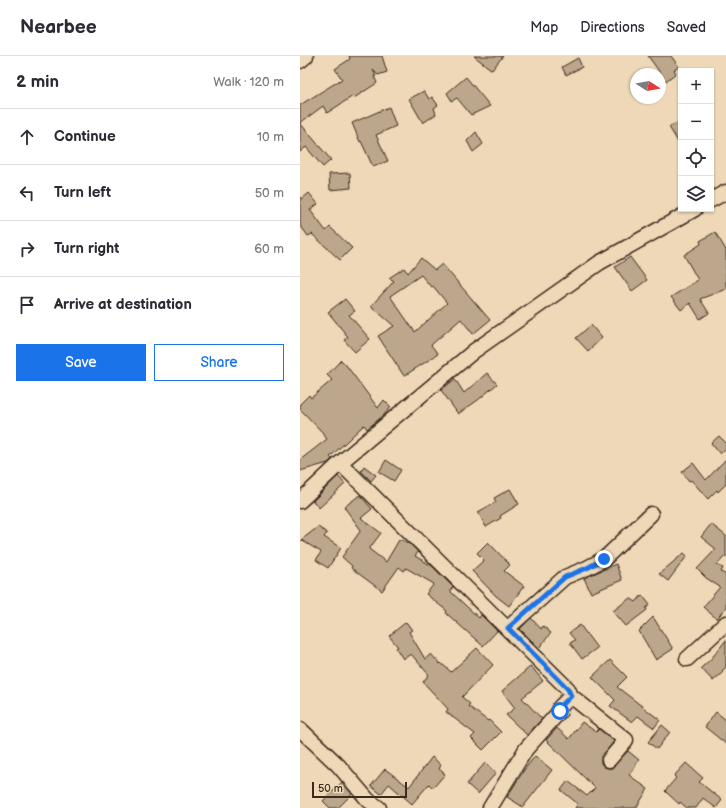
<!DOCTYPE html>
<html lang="en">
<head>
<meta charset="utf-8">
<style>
  :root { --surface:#fff; --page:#f7f7f7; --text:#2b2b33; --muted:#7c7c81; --line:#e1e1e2; --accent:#1a73e8 }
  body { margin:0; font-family:"Balsamiq Sans",sans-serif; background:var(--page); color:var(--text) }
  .controls { position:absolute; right:12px; top:12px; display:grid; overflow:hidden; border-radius:0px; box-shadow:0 1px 3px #0004 }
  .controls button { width:36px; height:36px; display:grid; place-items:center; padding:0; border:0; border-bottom:1px solid var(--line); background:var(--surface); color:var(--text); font:20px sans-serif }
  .compass { position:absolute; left:330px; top:12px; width:36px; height:36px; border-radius:50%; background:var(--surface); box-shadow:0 1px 3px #0004; rotate:101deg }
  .scale { position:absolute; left:12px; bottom:10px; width:95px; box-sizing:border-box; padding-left:4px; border:2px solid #3b2a1e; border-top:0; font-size:11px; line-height:14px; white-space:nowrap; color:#3b2a1e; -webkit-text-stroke:3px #eed8b7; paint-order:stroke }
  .stop { position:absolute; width:12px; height:12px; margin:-9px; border:3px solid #1a73e8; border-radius:50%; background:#fff }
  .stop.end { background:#1a73e8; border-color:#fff; box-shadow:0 1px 4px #0008 }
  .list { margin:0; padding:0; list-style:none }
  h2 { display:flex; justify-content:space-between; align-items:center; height:52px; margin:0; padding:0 16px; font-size:17px }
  h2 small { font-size:13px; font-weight:400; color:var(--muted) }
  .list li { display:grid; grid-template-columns:26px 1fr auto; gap:12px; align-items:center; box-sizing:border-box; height:56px; padding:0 16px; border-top:1px solid var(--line) }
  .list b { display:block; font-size:15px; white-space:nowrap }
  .list em { font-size:13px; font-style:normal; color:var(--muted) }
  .actions { display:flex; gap:8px; padding:12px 16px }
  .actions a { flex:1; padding:9px 0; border:1px solid var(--accent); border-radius:0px; text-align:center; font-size:14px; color:var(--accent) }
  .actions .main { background:var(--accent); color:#fff }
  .icon { flex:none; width:22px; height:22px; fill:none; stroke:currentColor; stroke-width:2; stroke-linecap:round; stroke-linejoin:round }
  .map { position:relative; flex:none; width:426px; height:752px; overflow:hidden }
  header { display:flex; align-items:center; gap:24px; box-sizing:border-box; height:56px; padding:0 20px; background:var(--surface); border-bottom:1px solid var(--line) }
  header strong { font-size:19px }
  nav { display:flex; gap:22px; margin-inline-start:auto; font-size:14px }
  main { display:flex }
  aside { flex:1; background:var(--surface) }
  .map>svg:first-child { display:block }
</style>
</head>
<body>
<header>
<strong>Nearbee</strong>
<nav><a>Map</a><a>Directions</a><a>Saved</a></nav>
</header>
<main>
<aside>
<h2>2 min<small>Walk · 120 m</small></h2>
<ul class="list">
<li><svg class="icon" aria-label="ahead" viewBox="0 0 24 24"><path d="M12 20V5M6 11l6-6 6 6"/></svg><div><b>Continue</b></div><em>10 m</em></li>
<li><svg class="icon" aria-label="left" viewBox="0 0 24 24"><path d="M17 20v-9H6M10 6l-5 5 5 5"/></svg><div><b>Turn left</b></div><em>50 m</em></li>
<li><svg class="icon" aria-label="right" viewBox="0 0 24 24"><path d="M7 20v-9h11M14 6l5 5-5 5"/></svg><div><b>Turn right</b></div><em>60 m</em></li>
<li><svg class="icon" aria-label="arrive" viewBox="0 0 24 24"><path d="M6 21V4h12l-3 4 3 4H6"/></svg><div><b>Arrive at destination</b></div></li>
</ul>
<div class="actions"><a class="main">Save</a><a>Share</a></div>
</aside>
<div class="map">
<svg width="426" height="752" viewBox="0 0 426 752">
  <rect width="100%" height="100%" fill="#eed8b7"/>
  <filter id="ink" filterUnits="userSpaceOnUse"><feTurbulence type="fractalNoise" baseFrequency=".025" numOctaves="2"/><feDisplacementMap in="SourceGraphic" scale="8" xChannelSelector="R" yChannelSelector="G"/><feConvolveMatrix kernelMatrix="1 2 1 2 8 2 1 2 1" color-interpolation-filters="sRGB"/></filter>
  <g filter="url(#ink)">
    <path fill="#bca78c" stroke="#3b2a1e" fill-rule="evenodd" d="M49,0h33l5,16 -9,3 -5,-5 3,6h-2l3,7 -23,15 -1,-2 -26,17 -4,-7 -23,17 31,37 -8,7 -17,-20 -6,5v-47l42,-26 -7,-10 15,-10z
      M174,0h29l-11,14z
      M348,0h23l8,11 -5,3 2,3 -10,8z
      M278,2l4,9 -16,8 -4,-8z
      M166,21l24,29 -19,9 -14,-17 -5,3 -5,-8z
      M124,35l5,8 3,-2 6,8 -4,3 2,6 -13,9 -14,-24z
      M89,51l7,19 -20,9 12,26 -15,6 -12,-26 -1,1 -8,-19z
      M381,65v26l-12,-20z
      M176,76l7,12 -10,8 -6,-11z
      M50,117l1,15 -21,2 -1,-16z
      M9,137l9,11 -8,6 16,21 4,-4 22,21 -12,12 -28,-26 -4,2 -8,-11v-28l2,2z
      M415,176l11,18v39l-26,10 9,14 -9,6 -10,-16 -9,7 -10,-13 27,-17 -14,-25 17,-11 -1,-3z
      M330,201l17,23 -15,11 -17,-24z
      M121,202l14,12 7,-6 48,56 -17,14 -12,-15 -30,26 7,9 -34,22 -26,-40 16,-10 -23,-20 23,-25 -5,-3 15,-10 4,5zM121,219l10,12 2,-1 14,17 -32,29 -25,-36z
      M45,243l10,12 -6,4 21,24 -15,13 -11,-12 4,-3 -20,-25z
      M291,269l11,13 -14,13 -12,-13z
      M41,304l5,5 32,43 6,-8 7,7 -7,8 -17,14 -3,-4 -34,32 2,2 -4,4 -28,8v-11l27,-21 -4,-5v-1l-23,-24v-5l9,-9 2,3 21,-18 -5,-5z
      M187,317l10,11 -19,16 -20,14 -17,-24 14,-11 9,14z
      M419,380l7,7v5l-6,6 -9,-11z
      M426,403v25l-8,8 -1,-2 -9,9 -17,-19 -2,1 -7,-9 11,-9 13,17z
      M86,404l15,10 -7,11 -15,-9z
      M64,410l12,9 -5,6 -10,-10z
      M38,420l7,8 -26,24 -6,-7z
      M210,433l9,15 -19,12 1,2 -15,9 -8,-15 18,-10 -2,-4z
      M60,439l12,14 -11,9 20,15 -12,16 17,13 13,-22h4l7,4 8,8 -3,4 17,10 21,21 -3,4 29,27 2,-3 16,16 -14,15 -37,-33 1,-2 -21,-17 8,-10 -28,-16 -2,3 -5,-4 -17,24 -31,-23 1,-2 -10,-9 19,-27 -17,-23z
      M411,468l15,12v21l-1,-1 -8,9 6,3 -2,4 5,3v32l-9,12 -14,-12 17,-20 -14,-9 -9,-9 19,-20 -15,-12z
      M18,471l9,6 -3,4 17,11 -13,20 -12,-8 5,-8 -20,-12z
      M188,486l22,23 -6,6 20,15 -15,20 -13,-10 -24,-25 12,-11 -7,-7z
      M384,497l3,3 -19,25 -9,-7z
      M316,508l6,16 -31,13 -7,-15z
      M342,539l8,10 -4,3 1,2 -21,16 -1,-1 -12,-14 17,-13 6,4z
      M353,561l20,32 -17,11 -17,-29z
      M231,562l10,11 2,-3 8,7 -12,15 -19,-19z
      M106,566l6,8 -3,2 16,27 6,-5 9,10 1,-1 10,9 26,-24 16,17 -31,32 8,7 -2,2 20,15 1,-1 12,12 -18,18 -12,-12 4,-4 -29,-22 2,-3 -25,-27 6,-7 -18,-21 -8,5 -7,-11 2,-1 -9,-11z
      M280,569l17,23 -15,11 -12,-16 5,-3 -6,-7z
      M426,584v27l-4,4 1,1 -10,9 -12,-13 10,-9z
      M310,604l17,17 -10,10 43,33 -6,8 -16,-12 -6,6 -22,-16 5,-6 -23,-23z
      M231,610l12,15 -21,17 20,21 -15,16 -21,-20 9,-7 -13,-17z
      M416,656l10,8v24l-21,-17z
      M282,666l14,10 3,-3 15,12 -13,17v5l3,4 4,1h4l16,-17 11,9 -10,15 19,14 -12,19h-61l3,-4 -17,-14 7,-9 19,15 8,-8 -49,-48 11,-12 12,11z
      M362,669l8,7 -13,17 -9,-7z
      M235,700l17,14 -29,37 -16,-10 17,-27z
      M132,701l9,8 -2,4 6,5 -12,14 -4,-4 -17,20 -23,-20 -8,10 -10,-8 14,-17 24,18z
      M185,707l11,10 -18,21 -11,-10z
      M386,707l17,15 -4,4 23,18 -6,8 -13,-10 -7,10h-9l-7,-6 -1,2 -14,-13 11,-13 -2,-2z
      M42,726l10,12 -14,14h-8l-7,-7z"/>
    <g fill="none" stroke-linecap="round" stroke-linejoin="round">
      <g stroke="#3b2a1e" stroke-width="17">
        <path id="minor" d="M0,5l6,-5
          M411,144l15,-8
          M40,407l228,226 3,7 -11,11v4l-34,38 -36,59
          M0,445l40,-38 134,-112 125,-88 96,-54
          M208,572l57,-51 22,-9 17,-9 47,-45
          M387,603l39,-36
          M271,640l55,44 -17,20
          M0,673l38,36 30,35 11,8"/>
      </g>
      <use href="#minor" stroke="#eed8b7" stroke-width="14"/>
    </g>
  </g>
  <g fill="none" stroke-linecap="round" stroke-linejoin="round" filter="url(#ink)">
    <path stroke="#1a73e8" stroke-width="5" d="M260,655v-4l11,-11 -3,-7 -60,-61 57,-51 22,-9 17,-9"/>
  </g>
</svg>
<div class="controls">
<button>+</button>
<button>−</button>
<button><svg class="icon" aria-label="locate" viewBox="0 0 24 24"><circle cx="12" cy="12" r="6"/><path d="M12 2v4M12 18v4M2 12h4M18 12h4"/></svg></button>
<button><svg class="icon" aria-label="layers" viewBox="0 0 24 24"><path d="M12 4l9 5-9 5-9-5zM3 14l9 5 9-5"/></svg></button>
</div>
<svg class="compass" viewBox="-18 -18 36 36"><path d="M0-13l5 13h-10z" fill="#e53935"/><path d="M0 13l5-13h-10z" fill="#7c7c81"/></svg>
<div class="scale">50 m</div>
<div class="stop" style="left:260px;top:655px"></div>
<div class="stop end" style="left:304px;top:503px"></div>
</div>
</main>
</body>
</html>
